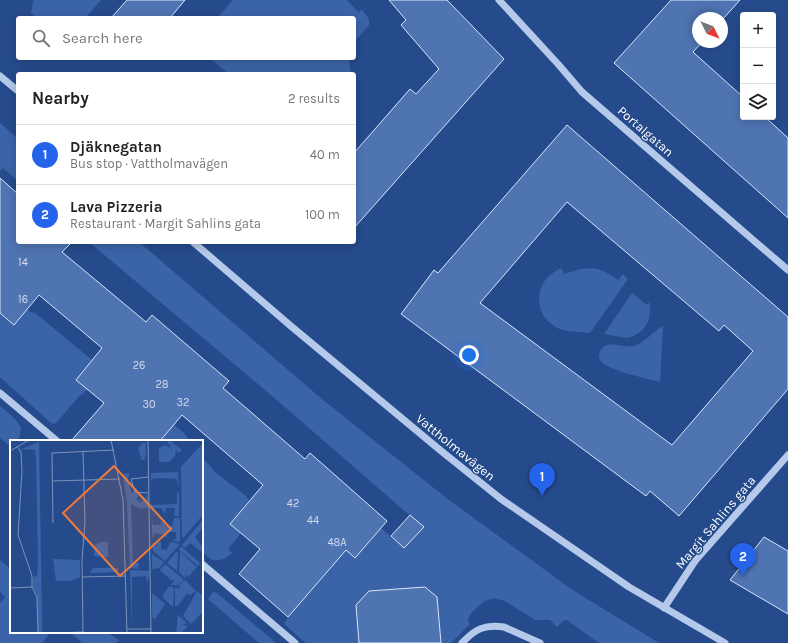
<!DOCTYPE html>
<html lang="en">
<head>
<meta charset="utf-8">
<style>
  :root { --surface:#fff; --page:#f6f6f6; --text:#222; --muted:#767676; --line:#e0e0e0; --accent:#2563eb }
  body { margin:0; font-family:Karla,sans-serif; background:var(--page); color:var(--text) }
  .controls { position:absolute; right:12px; top:12px; display:grid; overflow:hidden; border-radius:4px; box-shadow:0 2px 10px #0003 }
  .controls button { width:36px; height:36px; display:grid; place-items:center; padding:0; border:0; border-bottom:1px solid var(--line); background:var(--surface); color:var(--text); font:20px sans-serif }
  .compass { position:absolute; left:692px; top:12px; width:36px; height:36px; border-radius:50%; background:var(--surface); box-shadow:0 2px 10px #0003; rotate:132deg }
  .you { position:absolute; left:469px; top:355px; width:14px; height:14px; margin:-10px; border:3px solid #fff; border-radius:50%; background:#1a73e8; box-shadow:0 0 0 6px #1a73e833 }
  .badge { display:grid; place-items:center; width:26px; height:26px; border-radius:50%; background:var(--accent); color:#fff; font-size:13px; font-weight:700 }
  .pin { position:absolute; translate:-50% -33px; filter:drop-shadow(0 1px 2px #0008) }
  .pin::after { content:''; position:absolute; top:21px; width:14px; height:12px; background:inherit; clip-path:polygon(0 0,100% 0,50% 100%) }
  .list { margin:0; padding:0; list-style:none }
  h2 { display:flex; justify-content:space-between; align-items:center; height:52px; margin:0; padding:0 16px; font-size:17px }
  h2 small { font-size:13px; font-weight:400; color:var(--muted) }
  .list li { display:grid; grid-template-columns:26px 1fr auto; gap:12px; align-items:center; box-sizing:border-box; height:60px; padding:0 16px; border-top:1px solid var(--line) }
  .list b { display:block; font-size:15px; white-space:nowrap }
  .list p { margin:0; font-size:13px; white-space:nowrap; color:var(--muted) }
  .list em { font-size:13px; font-style:normal; color:var(--muted) }
  .icon { flex:none; width:22px; height:22px; fill:none; stroke:currentColor; stroke-width:2; stroke-linecap:round; stroke-linejoin:round }
  .map { position:relative; flex:none; width:788px; height:643px; overflow:hidden }
  .search { position:absolute; background:var(--surface); box-shadow:0 2px 10px #0003; left:16px; top:16px; width:340px; height:44px; display:flex; align-items:center; gap:10px; box-sizing:border-box; padding:0 14px; border-radius:4px; color:var(--muted); font-size:15px }
  .panel { position:absolute; background:var(--surface); box-shadow:0 2px 10px #0003; left:16px; top:72px; width:340px; height:172px; border-radius:4px }
  .map>svg:first-child { display:block }
</style>
</head>
<body>
<div class="map">
<svg width="788" height="643" viewBox="0 0 788 643">
  <rect width="100%" height="100%" fill="#264b8c"/>
  <path fill="#3b64a8" d="M34,0h67l-16,18h-49l-5,-5 2,-11z
    M233,0h114l11,12 4,-2 7,9v6l-15,17v-24h-137z
    M210,58h139l2,16h-122z
    M0,123l18,16v42l-15,-13 -3,3z
    M89,242h50l184,158 126,100 122,89 88,54h-60l-32,-23 -4,1 -6,6 -7,-7h-15l-30,-19 -11,-3 -9,3 -5,4 -8,7 -4,7 1,6 -18,18h-10l-4,-46 -12,-10 -56,4 -13,14 3,38h-53l-22,-19 4,-7 58,-68 10,8 25,-29 23,20 19,-21 -145,-126z
    M561,268l3,6c24,-7 32,-10 54,6l5,-6 5,5 -38,54c-11,-2 -25,0 -34,-6 -18,-9 -22,-32 -10,-48 4,-5 10,-8 15,-11z
    M632,293l15,12 2,-3c4,17 -4,32 -22,36l-23,-4z
    M27,309l4,3 4,1 57,47 -5,29 -4,5 -3,1 -23,27 -3,2 -3,-1 -51,-46v-64l14,12z
    M663,326l-3,56c-12,-3 -54,-12 -60,-22 -2,-5 0,-8 2,-12 2,-1 3,-3 6,-3 8,-2 17,3 25,1 11,-2 20,-15 30,-20z
    M0,406c6,5 19,15 21,22 0,4 -2,9 -3,13h-7v6l-11,-9z
    M174,425l10,8 6,8h-30z
    M202,457l14,16 30,23 3,4 -19,24 11,9 -13,16 4,4c-4,4 -12,9 -19,7 -4,-1 -8,-6 -11,-9z
    M0,560l11,9v63h40l-9,11h-42v-40l5,-6 -5,-5z
    M213,592l4,1 59,50h-17l-51,-44z
    M70,632h36l13,8 -3,3h-34z"/>
  <path fill="#4f74b2" stroke="#d9e5f8" fill-rule="evenodd" d="M127,0h58l-15,18h-59z
    M389,0h58l57,59 -150,169v-75l56,-64 6,5 23,-25 -38,-44 5,-5z
    M671,0h69l-18,20v-2h-24v24h4l-9,10 50,45v20h22l23,21v80l-174,-155z
    M567,125l221,192v72l-109,127 -29,-25 -4,5 -245,-182 33,-44 4,3zM567,202l152,129 5,-6 29,26 -81,94 -192,-142z
    M0,178l18,16v48h54l-10,10 84,70 6,-7 77,66 -6,7 82,71 5,-6 77,68 -32,37 -9,-8 -58,67 -49,-43 21,-25 -30,-25 33,-39 -81,-70 -22,26h-89l33,-38 -28,-23 26,-32 -63,-53 -25,30 -14,-12z
    M410,515l14,12 -20,21 -13,-12z
    M764,537l24,14v63l-58,-34z
    M425,587l12,10 4,46h-82l-3,-38 13,-14z"/>
  <g fill="none" stroke-linecap="round" stroke-linejoin="round">
    <path stroke="#b5c9ea" stroke-width="7" d="M499,0l59,64 24,28 206,178
      M0,76l18,15
      M193,242l99,85 148,123 61,49 128,88 96,56
      M0,393l57,48
      M202,564l93,79
      M664,608l31,-47 93,-106
      M462,643c13,-14 23,-19 42,-16l36,16"/>
  </g>
  <g text-anchor="middle" stroke-width="3" stroke-linejoin="round" paint-order="stroke">
    <g font-size="11" fill="#d3dcec">
      <text x="23" y="266">14</text>
      <text x="23" y="303">16</text>
      <text x="139" y="369">26</text>
      <text x="162" y="388">28</text>
      <text x="183" y="406">32</text>
      <text x="149" y="408">30</text>
      <text x="293" y="507">42</text>
      <text x="313" y="524">44</text>
      <text x="337" y="546">48A</text>
    </g>
    <g font-size="13" fill="#fff" stroke="#264b8c">
      <text transform="translate(646 131) rotate(41)" y="5">Portalgatan</text>
      <text transform="translate(456 447) rotate(39)" y="5">Vattholmavägen</text>
      <text transform="translate(715 522) rotate(-50)" y="5">Margit Sahlins gata</text>
    </g>
  </g>
  <g transform="translate(10 440)">
    <rect width="193" height="193" fill="#264b8c"/>
    <path d="M159,0l13,10 -4,3 -2,-4 -1,7 -6,6h-10v-14l6,-3 9,5 -5,-4 4,-1 -6,-1zM29,2l3,177v14h-4l-1,-39 -4,-6v-11l4,-1 1,-15 -2,-104 -1,-7 -14,-1zM131,3h5l-1,17 -7,-1h3l-3,-12 3,-1zM193,3v72l-21,24 -1,-72zM168,32l1,18 -2,-11 -19,-1 -6,1 -1,4v-10zM120,33l-2,5 3,14 9,1 -4,6 4,4 8,-8 1,13h-10l-8,-4 2,59h6l-1,6 -8,-1 -3,-64 -4,-30zM167,52l2,1v23h-5l1,-8h-9l-1,6 -4,-6h-8l-1,8 -1,-14 1,3 25,-1zM142,78l1,7h7l1,-4 1,6v-7h3v6h7l2,-8h6v24l-8,-1 4,-2v-7h-9v5h-2l-2,-6 1,4 -10,-2 -2,7zM193,80v8l-8,9 8,11v5l-13,-10 -5,5 -3,-3zM91,102h7v15l-14,-1 1,-11zM145,102l2,4v-4h4v7l5,1 5,-8 9,2 -15,17 -12,-10 -1,-7zM171,106l19,17 -2,3 -19,-16zM166,112h2l-1,19 -10,-8zM170,112l17,15 -9,10 -3,-3 1,5 -7,-7zM142,114l12,8 -5,6 -7,1zM43,119l27,1v17l-10,4h-14zM155,124l12,10 -1,5 1,-5 7,6 -7,5h-6l4,-5h-4l-11,-10zM83,128h25v4l-28,1zM120,130l20,1 -3,13 -1,-8 -14,1v50zM175,140l11,11 -6,4 -3,-2 -9,13h-3v-19l5,2v-3h-3zM159,146l5,2 -1,19 -11,-10zM187,151l6,5v16l-12,12 -8,-8zM142,153l13,11 -10,15 -3,-2zM168,175l9,8 -5,2 6,1 -7,7h-5z" fill="#3b64a8"/>
    <path fill="none" stroke="#7d93ba" stroke-width="1" d="M101,0l12,60 4,133M138,0l3,193M7,6l4,6 1,19 -4,64 14,41v11M0,11l19,-11M138,37l-17,2 4,13 13,1M42,41l68,-2M43,83l-1,-70 62,-3M72,137l44,-1M22,147l5,10 1,36M0,148l22,-1M117,189h24M45,193l28,-1M73,193l-1,-73 3,-38 -2,-70"/>
    <path fill="#ed7a3d" fill-opacity="0.15" stroke="#ed7a3d" stroke-width="2" d="M104,26l57,63 -51,47 -57,-63z"/>
    <rect width="193" height="193" fill="none" stroke="#fff" stroke-width="2"/>
  </g>
</svg>
<div class="controls">
<button>+</button>
<button>−</button>
<button><svg class="icon" aria-label="layers" viewBox="0 0 24 24"><path d="M12 4l9 5-9 5-9-5zM3 14l9 5 9-5"/></svg></button>
</div>
<svg class="compass" viewBox="-18 -18 36 36"><path d="M0-13l5 13h-10z" fill="#e53935"/><path d="M0 13l5-13h-10z" fill="#767676"/></svg>
<div class="you"></div>
<div class="pin badge" style="left:542px;top:496px">1</div>
<div class="pin badge" style="left:743px;top:576px">2</div>
<div class="search"><svg class="icon" aria-label="search" viewBox="0 0 24 24"><circle cx="10" cy="10" r="6"/><path d="M15 15l6 6"/></svg>Search here</div>
<section class="panel">
<h2>Nearby<small>2 results</small></h2>
<ul class="list">
<li><span class="badge">1</span><div><b>Djäknegatan</b><p>Bus stop · Vattholmavägen</p></div><em>40 m</em></li>
<li><span class="badge">2</span><div><b>Lava Pizzeria</b><p>Restaurant · Margit Sahlins gata</p></div><em>100 m</em></li>
</ul>
</section>
</div>
</body>
</html>
